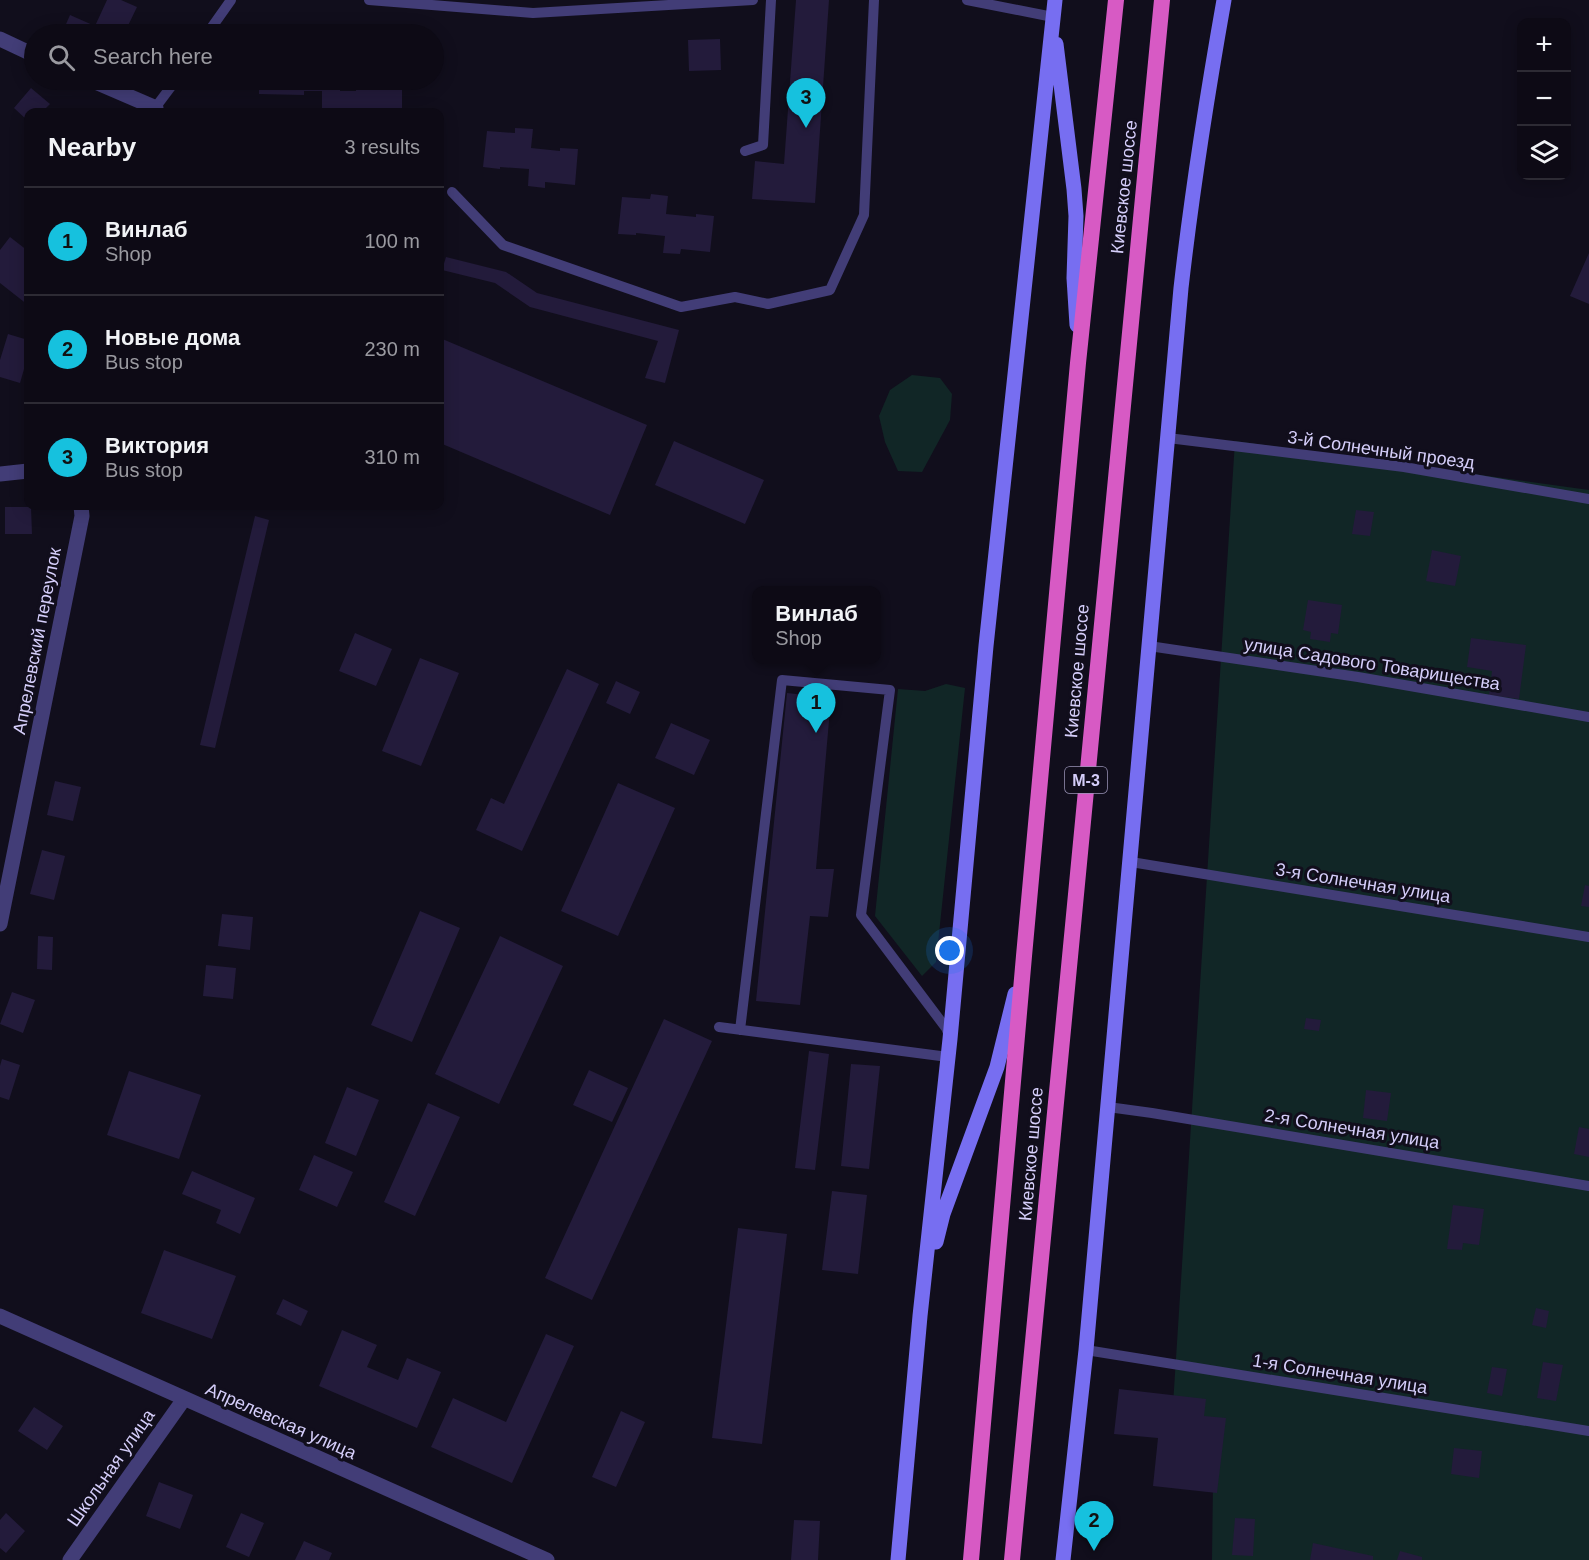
<!DOCTYPE html>
<html lang="en">
<head>
<meta charset="utf-8">
<style>
  :root { --surface:#0d0a15; --page:#16131e; --text:#f1f3f6; --muted:#9a9aa0; --line:#2d2b34; --accent:#16c1de }
  body { margin:0; font-family:Arial,sans-serif; background:var(--page); color:var(--text) }
  .controls { position:absolute; right:18px; top:18px; display:grid; overflow:hidden; border-radius:12px; box-shadow:0 3px 15px #0003 }
  .controls button { width:54px; height:54px; display:grid; place-items:center; padding:0; border:0; border-bottom:2px solid var(--line); background:var(--surface); color:var(--text); font:30px sans-serif }
  .you { position:absolute; left:950px; top:951px; width:21px; height:21px; margin:-15px; border:4px solid #fff; border-radius:50%; background:#1a73e8; box-shadow:0 0 0 9px #1a73e833 }
  .badge { display:grid; place-items:center; width:39px; height:39px; border-radius:50%; background:var(--accent); color:#111; font-size:20px; font-weight:700 }
  .pin { position:absolute; translate:-50% -50px; filter:drop-shadow(0 2px 3px #0008) }
  .pin::after { content:''; position:absolute; top:32px; width:21px; height:18px; background:inherit; clip-path:polygon(0 0,100% 0,50% 100%) }
  .popup { position:absolute; left:752px; top:586px; width:129px; height:78px; box-sizing:border-box; display:grid; place-content:center; border-radius:12px; background:var(--surface); filter:drop-shadow(0 2px 4px #0005); font-size:20px; white-space:nowrap; color:var(--muted) }
  .popup b { font-size:22px; color:var(--text) }
  .popup::after { content:''; position:absolute; left:50%; top:100%; margin-left:-12px; border:12px solid transparent; border-top-color:var(--surface) }
  .list { margin:0; padding:0; list-style:none }
  h2 { display:flex; justify-content:space-between; align-items:center; height:78px; margin:0; padding:0 24px; font-size:26px }
  h2 small { font-size:20px; font-weight:400; color:var(--muted) }
  .list li { display:grid; grid-template-columns:39px 1fr auto; gap:18px; align-items:center; box-sizing:border-box; height:108px; padding:0 24px; border-top:2px solid var(--line) }
  .list b { display:block; font-size:22px; white-space:nowrap }
  .list p { margin:0; font-size:20px; white-space:nowrap; color:var(--muted) }
  .list em { font-size:20px; font-style:normal; color:var(--muted) }
  .icon { flex:none; width:33px; height:33px; fill:none; stroke:currentColor; stroke-width:2; stroke-linecap:round; stroke-linejoin:round }
  .map { position:relative; flex:none; width:1589px; height:1560px; overflow:hidden }
  .search { position:absolute; background:var(--surface); box-shadow:0 3px 15px #0003; left:24px; top:24px; width:420px; height:66px; display:flex; align-items:center; gap:15px; box-sizing:border-box; padding:0 21px; border-radius:33px; color:var(--muted); font-size:22px }
  .panel { position:absolute; background:var(--surface); box-shadow:0 3px 15px #0003; left:24px; top:108px; width:420px; height:402px; border-radius:12px }
  .map>svg:first-child { display:block }
</style>
</head>
<body>
<div class="map">
<svg width="1589" height="1560" viewBox="0 0 1589 1560">
  <rect width="100%" height="100%" fill="#110e1c"/>
  <path fill="#112626" d="M912,375l28,3 12,16 -2,26 -28,52 -24,-1 -13,-29 -6,-26 11,-26z
    M1235,441l354,49v1070h-377l1,-78 -40,-77z
    M946,684l19,4 -29,274 -14,14 -47,-60 23,-227 27,2z"/>
  <path fill="#231b3b" d="M107,0h14l16,7 -13,27h-54l-7,-3 7,-16 25,11z
    M796,0h33l-14,203 -63,-4 3,-38 29,3z
    M720,39l1,31 -32,1 -1,-31z
    M259,80h81v11h16v-5l46,1v25h-80v-21h-18v4l-45,-1z
    M31,88l19,16 -8,8h-14v9l-14,-13z
    M515,128l18,1 -2,19 29,3v-3l18,1 -3,36 -30,-3v6l-17,-2 1,-17 -29,-2v2l-17,-2 4,-36 28,2z
    M651,194l17,2 -2,18 30,3v-3l18,2 -4,36 -29,-3 -1,5 -17,-1 2,-17 -29,-3v2l-18,-1 4,-37 28,2z
    M10,237l18,14v54l-28,-22v-33z
    M1589,253v51l-19,-8z
    M446,257l60,15 31,21 142,37 -14,53 -20,-5 13,-37 -128,-34 -35,-24 -53,-13z
    M8,334l20,6v15l-8,28 -20,-6v-17z
    M440,338l207,87 -37,90 -170,-72z
    M674,441l90,39 -19,44 -90,-39z
    M5,507h26l1,27h-27z
    M1356,510l18,2 -4,24 -18,-2z
    M255,516l14,4 -54,228 -15,-3z
    M1432,550l29,6 -6,30 -29,-5z
    M1308,600l34,5 -4,29 -7,-1 -1,9 -20,-3 1,-7 -8,-2z
    M355,633l37,16 -16,37 -37,-15z
    M1471,638l55,7 -7,54 -30,-4 3,-24 -25,-4z
    M420,658l39,15 -38,93 -39,-15z
    M567,669l32,15 -77,167 -46,-21 15,-32 13,6z
    M616,681l24,11 -10,22 -24,-11z
    M787,693l44,5 -15,171h18l-6,48 -18,-1 -10,89 -44,-4z
    M671,723l39,17 -16,35 -39,-17z
    M55,781l26,6 -8,34 -26,-6z
    M618,783l57,25 -57,128 -57,-25z
    M42,850l23,6 -11,44 -24,-6z
    M1585,885l4,1v21l-8,-1z
    M420,911l40,17 -48,114 -41,-17z
    M222,914l31,3 -3,33 -32,-4z
    M38,936l15,1 -1,33 -15,-1z
    M500,936l63,30 -64,138 -64,-30z
    M206,965l30,3 -3,31 -30,-3z
    M12,992l23,8 -12,33 -23,-9z
    M1306,1018l15,2 -2,11 -15,-2z
    M664,1019l48,22 -120,259 -47,-22z
    M809,1051l20,3 -14,116 -20,-2z
    M2,1059l18,6 -11,35 -9,-3v-31z
    M851,1064l29,2 -11,103 -28,-3z
    M589,1070l39,18 -16,34 -39,-17z
    M129,1071l72,24 -22,64 -72,-24z
    M347,1087l32,13 -23,56 -31,-13z
    M1366,1090l25,3 -4,28 -24,-3z
    M428,1103l32,14 -45,99 -31,-14z
    M1579,1127l10,2v28l-15,-3z
    M314,1155l39,17 -16,35 -38,-17z
    M192,1171l63,27 -15,36 -24,-11 5,-13 -39,-16z
    M832,1191l35,4 -9,79 -36,-4z
    M1453,1205l31,4 -5,36 -16,-2 -1,7 -15,-1z
    M738,1228l49,6 -25,210 -50,-6z
    M164,1250l72,26 -24,63 -71,-26z
    M283,1299l25,12 -7,15 -25,-12z
    M1536,1308l13,3 -3,17 -14,-3z
    M342,1330l35,15 -10,22 31,13 9,-22 34,14 -24,56 -98,-42z
    M546,1334l28,12 -62,137 -81,-36 22,-49 53,24z
    M1543,1362l20,3 -7,36 -19,-3z
    M1492,1367l15,2 -5,27 -15,-3z
    M1119,1389l87,10 -2,17 22,2 -9,75 -64,-7 5,-48 -44,-4z
    M34,1407l29,19 -16,24 -29,-19z
    M621,1411l24,11 -29,65 -24,-10z
    M1454,1448l28,3 -3,27 -28,-4z
    M159,1482l34,13 -13,34 -34,-13z
    M6,1513l19,18 -19,22 -6,-5v-28z
    M241,1513l23,10 -15,34 -23,-10z
    M1235,1518l20,1 -2,37 -21,-1z
    M794,1520l26,1 -2,39h-27z
    M304,1541l28,12 -3,7h-34z
    M1313,1543l60,13v4h-63z
    M1400,1551l22,6v3h-25z"/>
  <g fill="none" stroke-linecap="round" stroke-linejoin="round">
    <path stroke="#423d77" stroke-width="10" d="M369,0l164,13 220,-13
      M967,0l86,17
      M207,34l24,-34
      M152,112l24,-32
      M745,151l18,-6 8,-145
      M452,192l51,53 178,62 54,-10 33,7 62,-14 34,-75 10,-215
      M1168,438l236,29 185,32
      M1149,646l209,31 231,40
      M1131,862l458,75
      M719,1027l229,30
      M740,1030l42,-350 108,10 -29,225 85,113 4,10
      M1108,1107l44,6 437,73
      M1086,1350l503,81"/>
    <path stroke="#423d77" stroke-width="15" d="M0,39l34,16
      M91,80l65,28
      M0,474l28,-3
      M0,924l82,-408 -1,-10
      M70,1560l114,-161"/>
    <path stroke="#423d77" stroke-width="15" d="M0,1316l547,244"/>
    <path stroke="#776ef1" stroke-width="15" d="M1056,44l18,145 2,27 -2,62 3,47
      M936,1242l7,-28 54,-147 18,-73
      M898,1560l22,-244 30,-277 36,-393 69,-646
      M1063,1560l23,-210 95,-1062c11,-97 26,-192 43,-288"/>
    <path stroke="#d75ac4" stroke-width="16" d="M971,1560l53,-604 54,-593 38,-363
      M1012,1560l150,-1560"/>
  </g>
  <g text-anchor="middle" stroke-width="6" stroke-linejoin="round" paint-order="stroke">
    <rect fill="#110e1c" stroke="#9a94b7" stroke-width="1.5" x="1065" y="767" width="42" height="26" rx="4.5"/>
    <g font-size="16" font-weight="bold" fill="#d5cefa">
      <text x="1086" y="786">М-3</text>
    </g>
    <g font-size="18" fill="#d5cefa" stroke="#110e1c">
      <text transform="translate(1124 187) rotate(-84)" y="6">Киевское шоссе</text>
      <text transform="translate(1381 450) rotate(8)" y="6">3-й Солнечный проезд</text>
      <text transform="translate(37 641) rotate(-79)" y="6">Апрелевский переулок</text>
      <text transform="translate(1372 664) rotate(9)" y="6">улица Садового Товарищества</text>
      <text transform="translate(1077 671) rotate(-85)" y="6">Киевское шоссе</text>
      <text transform="translate(1363 883) rotate(9)" y="6">3-я Солнечная улица</text>
      <text transform="translate(1352 1129) rotate(9)" y="6">2-я Солнечная улица</text>
      <text transform="translate(1031 1154) rotate(-85)" y="6">Киевское шоссе</text>
      <text transform="translate(1340 1374) rotate(9)" y="6">1-я Солнечная улица</text>
      <text transform="translate(281 1421) rotate(24)" y="6">Апрелевская улица</text>
      <text transform="translate(111 1468) rotate(-55)" y="6">Школьная улица</text>
    </g>
  </g>
</svg>
<div class="controls">
<button>+</button>
<button>−</button>
<button><svg class="icon" aria-label="layers" viewBox="0 0 24 24"><path d="M12 4l9 5-9 5-9-5zM3 14l9 5 9-5"/></svg></button>
</div>
<div class="you"></div>
<div class="pin badge" style="left:816px;top:733px">1</div>
<div class="popup"><b>Винлаб</b>Shop</div>
<div class="pin badge" style="left:1094px;top:1551px">2</div>
<div class="pin badge" style="left:806px;top:128px">3</div>
<div class="search"><svg class="icon" aria-label="search" viewBox="0 0 24 24"><circle cx="10" cy="10" r="6"/><path d="M15 15l6 6"/></svg>Search here</div>
<section class="panel">
<h2>Nearby<small>3 results</small></h2>
<ul class="list">
<li><span class="badge">1</span><div><b>Винлаб</b><p>Shop</p></div><em>100 m</em></li>
<li><span class="badge">2</span><div><b>Новые дома</b><p>Bus stop</p></div><em>230 m</em></li>
<li><span class="badge">3</span><div><b>Виктория</b><p>Bus stop</p></div><em>310 m</em></li>
</ul>
</section>
</div>
</body>
</html>
